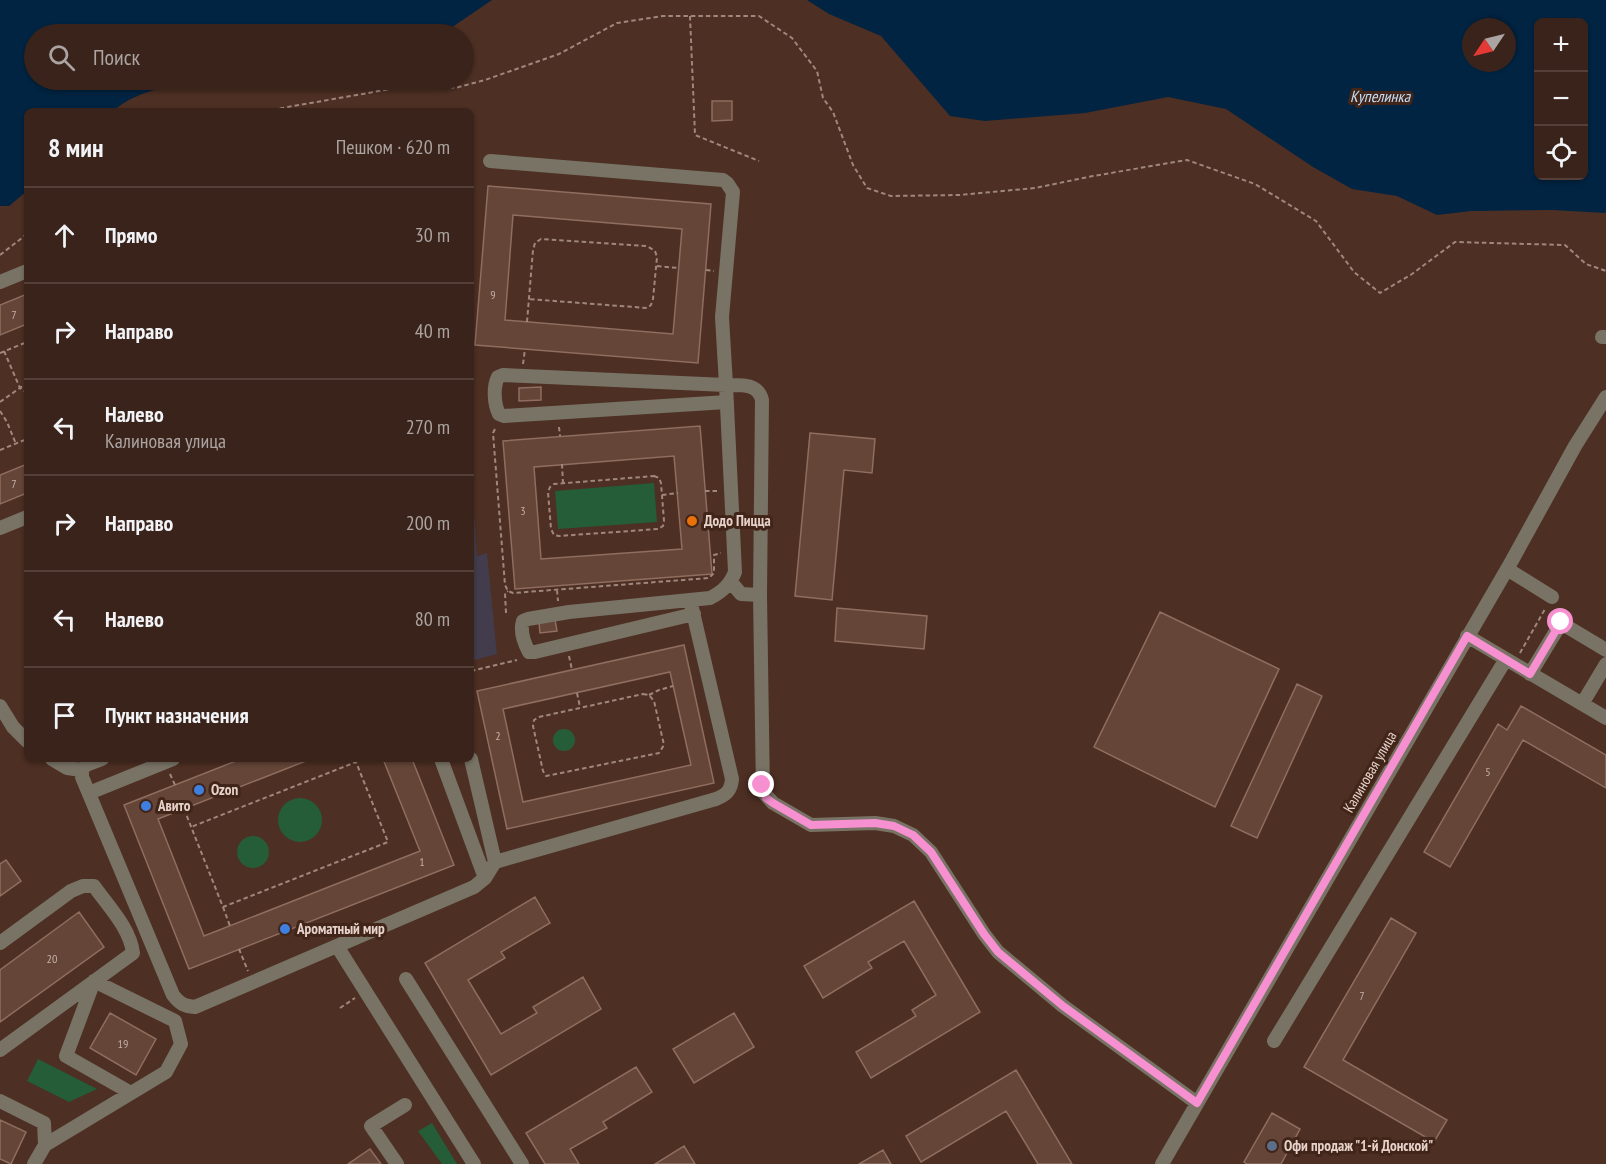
<!DOCTYPE html>
<html lang="ru">
<head>
<meta charset="utf-8">
<style>
  :root { --surface:#3a231a; --page:#452f27; --text:#f1f3f6; --muted:#aba4a2; --line:#544039 }
  body { margin:0; font-family:"PT Sans Narrow",sans-serif; background:var(--page); color:var(--text) }
  .controls { position:absolute; right:18px; top:18px; display:grid; overflow:hidden; border-radius:9px; box-shadow:0 2px 4px #0004 }
  .controls button { width:54px; height:54px; display:grid; place-items:center; padding:0; border:0; border-bottom:2px solid var(--line); background:var(--surface); color:var(--text); font:30px sans-serif }
  .compass { position:absolute; left:1462px; top:18px; width:54px; height:54px; border-radius:50%; background:var(--surface); box-shadow:0 2px 4px #0004; rotate:235deg }
  .stop { position:absolute; width:18px; height:18px; margin:-14px; border:4px solid #f690d0; border-radius:50%; background:#fff }
  .stop.end { background:#f690d0; border-color:#fff; box-shadow:0 2px 6px #0008 }
  .list { margin:0; padding:0; list-style:none }
  h2 { display:flex; justify-content:space-between; align-items:center; height:78px; margin:0; padding:0 24px; font-size:26px }
  h2 small { font-size:20px; font-weight:400; color:var(--muted) }
  .list li { display:grid; grid-template-columns:39px 1fr auto; gap:18px; align-items:center; box-sizing:border-box; height:96px; padding:0 24px; border-top:2px solid var(--line) }
  .list b { display:block; font-size:22px; white-space:nowrap }
  .list p { margin:0; font-size:20px; white-space:nowrap; color:var(--muted) }
  .list em { font-size:20px; font-style:normal; color:var(--muted) }
  .icon { flex:none; width:33px; height:33px; fill:none; stroke:currentColor; stroke-width:2; stroke-linecap:round; stroke-linejoin:round }
  .map { position:relative; flex:none; width:1606px; height:1164px; overflow:hidden }
  .search { position:absolute; background:var(--surface); box-shadow:0 2px 4px #0004; left:24px; top:24px; width:450px; height:66px; display:flex; align-items:center; gap:15px; box-sizing:border-box; padding:0 21px; border-radius:33px; color:var(--muted); font-size:22px }
  .panel { position:absolute; background:var(--surface); box-shadow:0 2px 4px #0004; left:24px; top:108px; width:450px; height:654px; border-radius:9px }
  .map>svg:first-child { display:block }
</style>
</head>
<body>
<div class="map">
<svg width="1606" height="1164" viewBox="0 0 1606 1164">
  <rect width="100%" height="100%" fill="#4d2f23"/>
  <path fill="#423c4d" d="M471,470l6,86 10,-3 10,101 -26,7z"/>
  <path fill="#255d39" d="M654,483l3,39 -99,7 -3,-38z
    M553 740a11 11 0 1 1 22 0a11 11 0 1 1-22 0Z
    M278 820a22 22 0 1 1 44 0a22 22 0 1 1-44 0Z
    M237 852a16 16 0 1 1 32 0a16 16 0 1 1-32 0Z
    M38,1059l59,30 -28,13 -42,-21z
    M432,1123l25,41h-15l-24,-33z"/>
  <path fill="#002442" fill-rule="evenodd" d="M0,0h492l-50,34h-408v46h206c-42,4 -94,2 -127,31h-86v80l-18,15h-9z
    M807,0h799v213l-54,-3 -81,1 -34,4 -40,-19 -45,-7 -39,-22 -87,-58 -58,-12 -83,16 -100,8 -35,-5 -69,-80 -52,-22zM1538,22h46v154h-46zM1471,27h36v36h-36z"/>
  <path fill="#654538" stroke="#8f6d5f" stroke-width="1.5" fill-rule="evenodd" d="M712,101h20v19l-20,1z
    M488,186l223,18 -13,159 -223,-18zM513,215l169,14 -9,105 -168,-14z
    M27,294v30l-27,11v-30z
    M541,387v13l-22,1v-13z
    M700,426l12,148 -197,15 -12,-148zM674,456l8,93 -141,10 -7,-92z
    M810,433l65,6 -3,34 -28,-3 -12,130 -37,-4z
    M27,464v29l-27,11v-29z
    M837,608l90,8 -3,33 -89,-8z
    M1160,612l119,57 -64,138 -121,-60z
    M555,620l2,11 -17,2 -1,-11z
    M684,645l30,138 -207,46 -30,-138zM670,672l21,93 -168,37 -20,-93z
    M1297,684l25,12 -65,142 -26,-12z
    M1521,706l85,49v33l-83,-48 -73,127 -26,-15 74,-128 9,6z
    M241,759h70l-153,60 46,117 216,-85 -37,-92h29l42,106 -265,104 -65,-164z
    M6,860l15,21 -21,15v-32z
    M535,897l15,26 -49,29 4,6 -37,22 33,54 36,-21 -4,-6 50,-30 18,32 -110,66 -66,-112z
    M914,901l66,111 -109,66 -15,-26 60,-36 -4,-6 24,-15 -32,-54 -36,21 4,6 -49,30 -19,-32z
    M79,912l25,35 -104,75v-52z
    M1391,918l25,15 -73,127 104,60 -13,22 -130,-75z
    M110,1013l46,26 -20,36 -46,-27z
    M734,1013l20,34 -60,36 -21,-34z
    M636,1067l16,25 -49,30 4,6 -37,21 9,15h-34l-19,-31z
    M1016,1070l56,94h-34l-32,-53 -85,51 -15,-26z
    M1272,1113l28,16 -19,35h-34l-3,-2z
    M0,1120l26,12 -15,32 -11,-5z
    M684,1146l11,18h-40z
    M370,1149l11,15h-33z
    M883,1150l8,14h-32z"/>
  <g fill="none" stroke-linecap="round" stroke-linejoin="round">
    <path stroke="#a0877d" stroke-width="2" stroke-dasharray="4.5 3" stroke-linecap="butt" d="M690,16l5,119 64,26
      M265,111l160,-28 30,5 30,-8 74,-26 58,-31 46,-7h96l33,22 25,33 6,27 10,14 20,53 14,23 24,8 68,-1 76,-7 58,-12 94,-16 68,24 61,37 38,51 26,21 32,-19 43,-32 110,3 21,19 20,7
      M0,255l27,-21
      M657,266l21,2
      M706,270l8,1
      M527,322l6,-72 2,-7 6,-4 106,7 8,5 2,6 -4,42 -2,6 -4,3 -119,-9
      M4,351l16,37 7,5
      M0,353l27,-11
      M523,364l2,-15
      M0,402l27,-19
      M0,411l7,11 9,22
      M559,427l1,9
      M495,429l-2,4 12,152 3,6 5,2 196,-15 5,-5v-18l7,-2
      M0,450l27,-11
      M562,464l1,19
      M654,476l5,2 2,5 3,38 -1,5 -5,3 -99,7 -5,-1 -3,-6 -3,-37 2,-5 4,-3z
      M705,491h12
      M662,495l16,-2
      M557,590l1,11
      M506,613l-1,-20 3,-2
      M1520,653l25,-44
      M569,656l3,14
      M471,671l46,-11
      M577,693l3,14
      M643,694l6,1 5,6 10,44 -5,8 -113,23 -3,-5 -10,-45 1,-6 5,-3z
      M649,695l10,-5 14,-4
      M170,774l5,11
      M184,809l39,98 165,-65 -32,-80 -165,65
      M223,907l7,19
      M239,949l9,22
      M340,1008l15,-10"/>
    <path stroke="#787365" stroke-width="14" d="M490,161l233,19 4,3 6,9 -11,125 4,68c15,0 32,-2 36,15l-2,195 3,197 10,11 38,22 64,-2 19,3 19,9 18,17 53,82 14,18 65,54 134,97
      M0,282l27,-11
      M1602,337h4
      M0,528l27,-11
      M1507,569l45,28
      M731,582l10,12 19,1
      M694,614l-159,38h-6c-5,-9 -9,-21 -6,-31l5,-2 41,-7 141,-14c12,-6 20,-13 25,-26 -3,-63 -6,-125 -9,-187l-223,-10 -5,2c-5,10 -4,27 1,37l5,2 223,-14
      M1467,636l139,82
      M1530,674l31,-51 45,27
      M1582,704l24,-40
      M0,706l13,21 14,14
      M52,759l15,9 15,2
      M102,759l-16,6 -4,5v7l91,218c7,9 11,11 22,12l279,-120 11,-9 10,-16 221,-63c10,-4 15,-8 16,-20l-40,-171
      M441,759l44,119
      M471,759l24,103
      M89,793l84,-34
      M0,943l71,-52 12,-5h11c14,20 36,42 39,67l-133,97
      M337,946l137,218
      M406,979l116,185
      M1274,1041l232,-382
      M0,1101l44,22 1,22
      M34,1164l11,-19 121,-73 15,-28 -6,-23 -81,-40 -28,75 65,37
      M397,1164l-26,-38 34,-21
      M1162,1164l348,-600 65,-118 31,-49"/>
  </g>
  <g fill="none" stroke-linecap="round" stroke-linejoin="round">
    <path stroke="#f690d0" stroke-width="8" d="M762,785l4,13 7,5 38,22 64,-2 19,3 19,9 18,17 53,82 14,18 65,54 134,97 270,-467 63,38 31,-52"/>
  </g>
  <circle fill="#e8710a" stroke="#422519" stroke-width="2" cx="692" cy="521" r="6"/>
  <g fill="#3f7fe0" stroke="#422519" stroke-width="2">
    <circle cx="199" cy="790" r="6"/>
    <circle cx="146" cy="806" r="6"/>
    <circle cx="285" cy="929" r="6"/>
  </g>
  <circle fill="#5c6f8a" stroke="#422519" stroke-width="2" cx="1272" cy="1146" r="6"/>
  <g text-anchor="middle" stroke-width="6" stroke-linejoin="round" paint-order="stroke">
    <g font-size="12" fill="#c6afa6">
      <text x="493" y="299">9</text>
      <text x="14" y="319">7</text>
      <text x="14" y="488">7</text>
      <text x="523" y="515">3</text>
      <text x="498" y="740">2</text>
      <text x="1488" y="776">5</text>
      <text x="422" y="866">1</text>
      <text x="52" y="963">20</text>
      <text x="1362" y="1000">7</text>
      <text x="123" y="1048">19</text>
    </g>
    <g font-size="15" font-weight="bold" fill="#e6d2ca" stroke="#422519" text-anchor="start">
      <text x="704" y="526">Додо Пицца</text>
      <text x="211" y="795">Ozon</text>
      <text x="158" y="811">Авито</text>
      <text x="297" y="934">Ароматный мир</text>
      <text x="1284" y="1151">Офи продаж "1-й Донской"</text>
    </g>
    <g font-size="15" fill="#e6d2ca" stroke="#422519">
      <text transform="translate(1370 772) rotate(-60)" y="5">Калиновая улица</text>
    </g>
    <g font-size="16" font-style="italic" fill="#c2def9" stroke="#422519">
      <text x="1380" y="102">Купелинка</text>
    </g>
  </g>
</svg>
<div class="controls">
<button>+</button>
<button>−</button>
<button><svg class="icon" aria-label="locate" viewBox="0 0 24 24"><circle cx="12" cy="12" r="6"/><path d="M12 2v4M12 18v4M2 12h4M18 12h4"/></svg></button>
</div>
<svg class="compass" viewBox="-18 -18 36 36"><path d="M0-13l5 13h-10z" fill="#e53935"/><path d="M0 13l5-13h-10z" fill="#aba4a2"/></svg>
<div class="stop" style="left:1561px;top:622px"></div>
<div class="stop end" style="left:762px;top:785px"></div>
<div class="search"><svg class="icon" aria-label="search" viewBox="0 0 24 24"><circle cx="10" cy="10" r="6"/><path d="M15 15l6 6"/></svg>Поиск</div>
<section class="panel">
<h2>8 мин<small>Пешком · 620 m</small></h2>
<ul class="list">
<li><svg class="icon" aria-label="ahead" viewBox="0 0 24 24"><path d="M12 20V5M6 11l6-6 6 6"/></svg><div><b>Прямо</b></div><em>30 m</em></li>
<li><svg class="icon" aria-label="right" viewBox="0 0 24 24"><path d="M7 20v-9h11M14 6l5 5-5 5"/></svg><div><b>Направо</b></div><em>40 m</em></li>
<li><svg class="icon" aria-label="left" viewBox="0 0 24 24"><path d="M17 20v-9H6M10 6l-5 5 5 5"/></svg><div><b>Налево</b><p>Калиновая улица</p></div><em>270 m</em></li>
<li><svg class="icon" aria-label="right" viewBox="0 0 24 24"><path d="M7 20v-9h11M14 6l5 5-5 5"/></svg><div><b>Направо</b></div><em>200 m</em></li>
<li><svg class="icon" aria-label="left" viewBox="0 0 24 24"><path d="M17 20v-9H6M10 6l-5 5 5 5"/></svg><div><b>Налево</b></div><em>80 m</em></li>
<li><svg class="icon" aria-label="arrive" viewBox="0 0 24 24"><path d="M6 21V4h12l-3 4 3 4H6"/></svg><div><b>Пункт назначения</b></div></li>
</ul>
</section>
</div>
</body>
</html>
